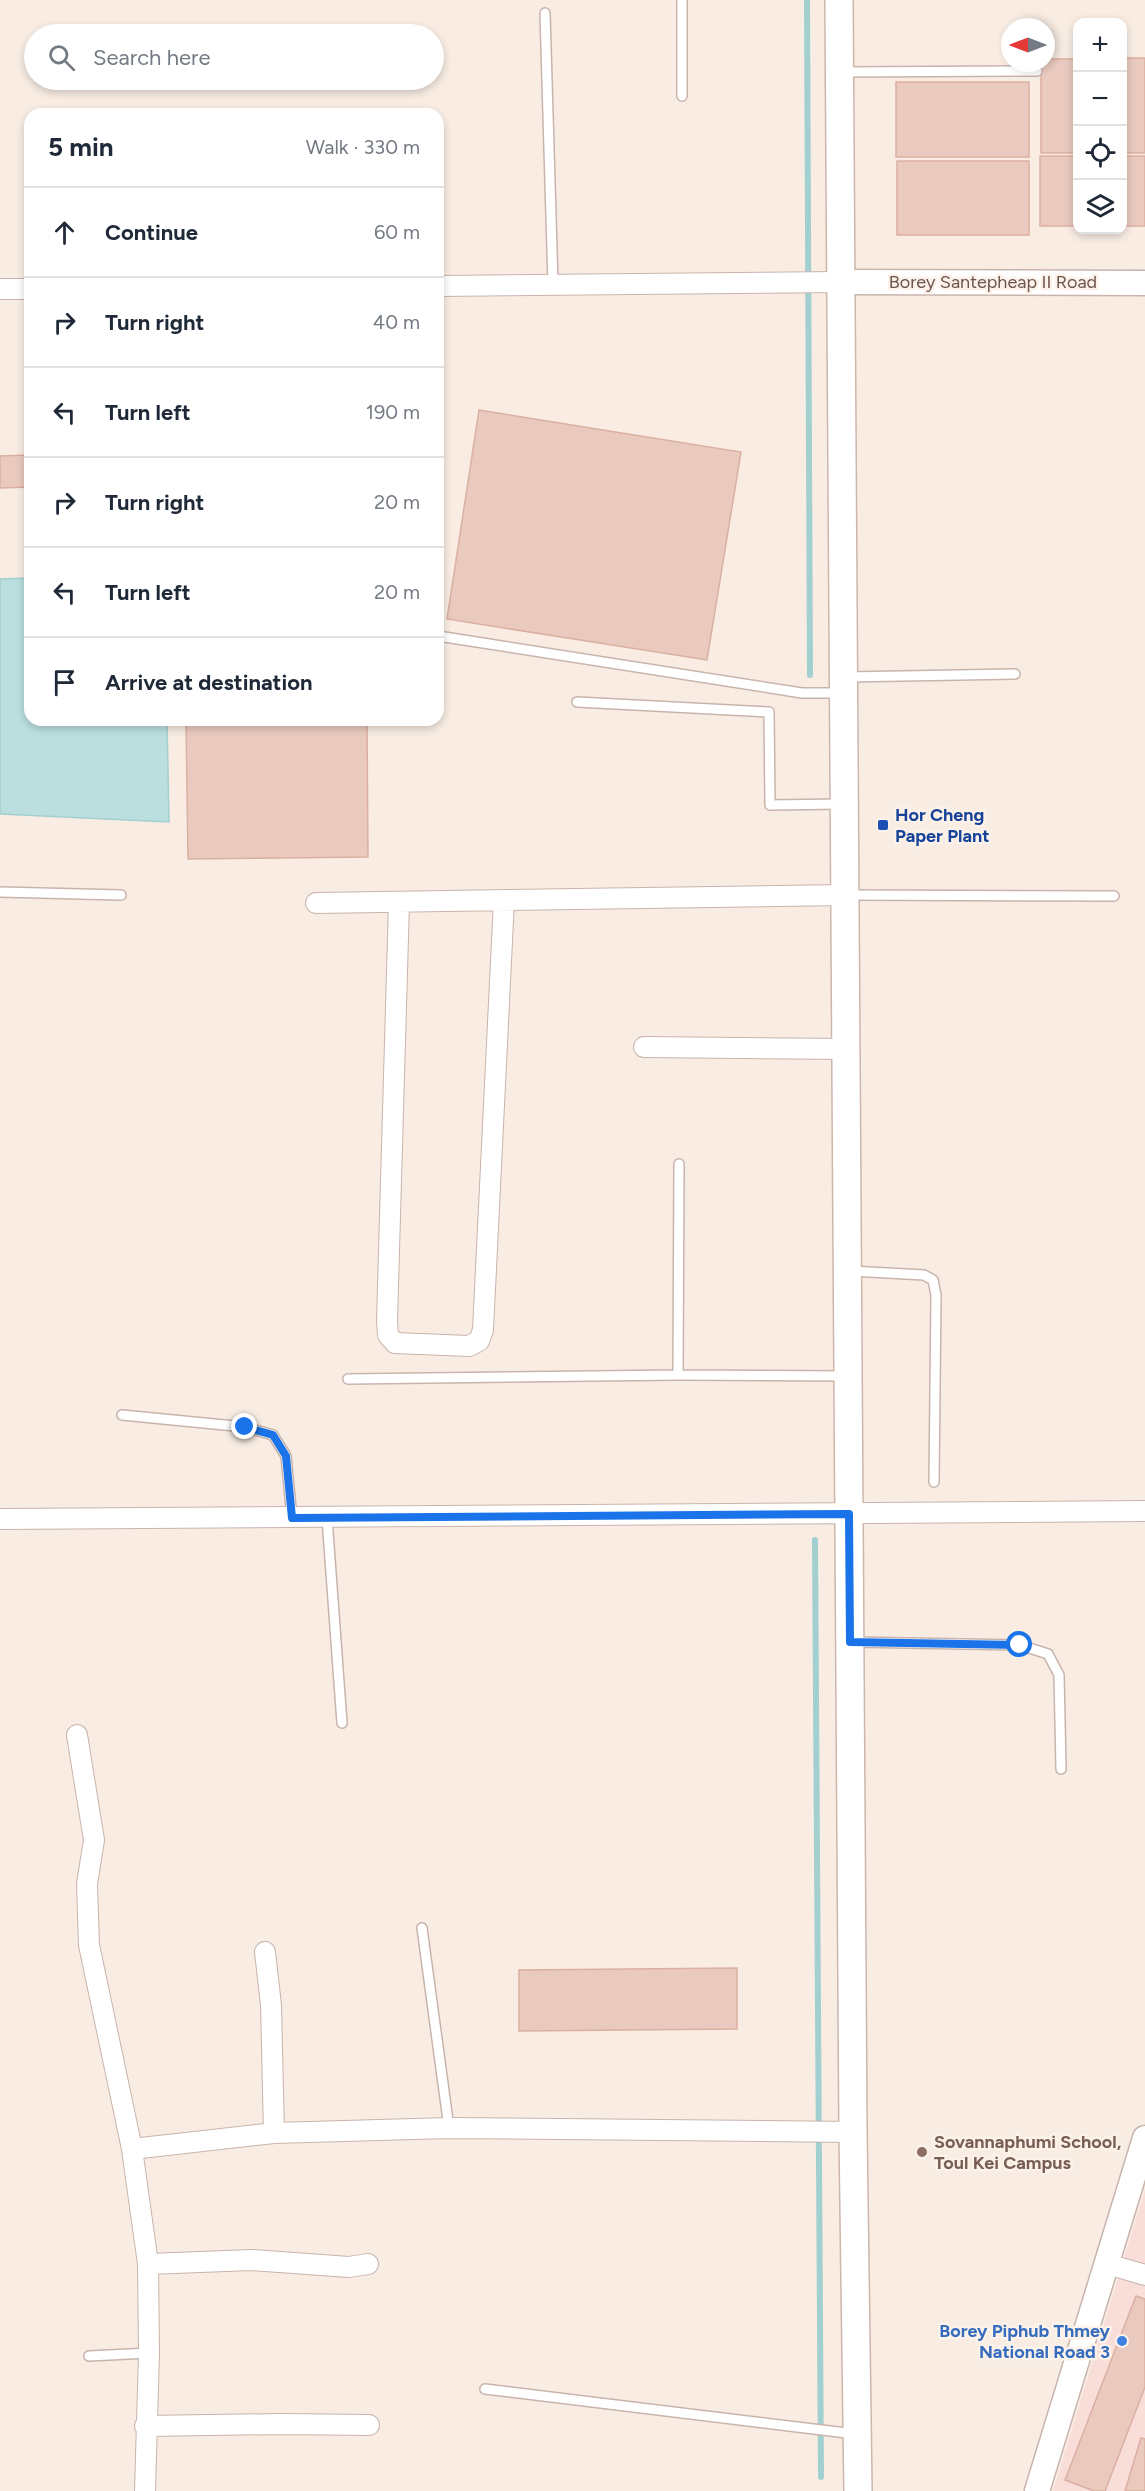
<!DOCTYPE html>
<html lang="en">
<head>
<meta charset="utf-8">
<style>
  :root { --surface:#fff; --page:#f6f6f7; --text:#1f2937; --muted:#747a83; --line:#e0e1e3 }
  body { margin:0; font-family:Figtree,sans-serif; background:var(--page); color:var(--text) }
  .controls { position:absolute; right:18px; top:18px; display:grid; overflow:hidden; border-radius:12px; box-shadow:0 3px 9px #0003 }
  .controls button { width:54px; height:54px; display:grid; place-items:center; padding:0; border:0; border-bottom:2px solid var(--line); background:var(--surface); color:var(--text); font:30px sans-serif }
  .compass { position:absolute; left:1001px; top:18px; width:54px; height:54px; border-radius:50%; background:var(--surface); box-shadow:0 3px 9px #0003; rotate:270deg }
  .stop { position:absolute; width:18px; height:18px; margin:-14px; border:4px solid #1a73e8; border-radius:50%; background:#fff }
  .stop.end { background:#1a73e8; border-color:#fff; box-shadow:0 2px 6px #0008 }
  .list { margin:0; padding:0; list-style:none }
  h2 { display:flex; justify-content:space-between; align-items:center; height:78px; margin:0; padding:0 24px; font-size:26px }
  h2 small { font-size:20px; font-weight:400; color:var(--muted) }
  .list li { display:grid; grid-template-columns:39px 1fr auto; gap:18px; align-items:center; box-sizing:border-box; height:90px; padding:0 24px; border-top:2px solid var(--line) }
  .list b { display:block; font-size:22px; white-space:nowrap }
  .list em { font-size:20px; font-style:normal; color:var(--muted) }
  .icon { flex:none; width:33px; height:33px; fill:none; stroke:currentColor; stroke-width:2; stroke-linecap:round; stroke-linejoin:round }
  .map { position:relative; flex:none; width:1145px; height:2491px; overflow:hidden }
  .search { position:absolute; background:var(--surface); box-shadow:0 3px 9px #0003; left:24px; top:24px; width:420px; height:66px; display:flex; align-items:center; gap:15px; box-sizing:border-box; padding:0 21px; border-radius:33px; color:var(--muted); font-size:22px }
  .panel { position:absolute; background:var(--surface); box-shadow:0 3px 9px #0003; left:24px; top:108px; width:420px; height:618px; border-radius:18px }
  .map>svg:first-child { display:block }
</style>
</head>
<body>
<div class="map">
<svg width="1145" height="2491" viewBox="0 0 1145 2491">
  <rect width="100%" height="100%" fill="#f9ede3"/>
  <path fill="#f8ddd8" d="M1145,2190v301h-92z"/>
  <path fill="#bbdfdf" stroke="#a2cfcf" stroke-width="1.5" d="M30,578v142h137l2,102 -169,-8v-235z"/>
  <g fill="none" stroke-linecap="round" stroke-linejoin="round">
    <path stroke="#a2cfcf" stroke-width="6" d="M807,0l3,675
      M815,1540l6,937"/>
  </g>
  <path fill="#eacabf" stroke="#dbafa1" stroke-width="1.5" d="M1122,58h23v95h-23z
    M1046,59h32v94h-37v-90h5z
    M896,82h133v75h-133z
    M1040,156h38v70h-38z
    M1122,156h23v70h-23z
    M897,161h132v74h-132z
    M479,410l262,42 -34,208 -260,-41z
    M30,455v32l-30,1v-32z
    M186,720h181l1,137 -180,2z
    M737,1968v61l-218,2v-61z
    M1136,2296l9,3v88l-40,104h-11l-29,-11z
    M1141,2438l4,1v52h-20z"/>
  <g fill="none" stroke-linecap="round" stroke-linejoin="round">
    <g stroke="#c8b4ac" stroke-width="12">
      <path id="service" d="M682,0v96
        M545,13l8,271
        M842,72l195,-1
        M438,636l364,57h40
        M846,677l169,-3
        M577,702l192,10 1,93 72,-1
        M0,892l121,3
        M847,895l267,1
        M851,1271l73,4 9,5 3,15 -2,187
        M678,1375l1,-211
        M348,1379l330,-4 169,1
        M122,1415l123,12 28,8 13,21 6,62
        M327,1518l15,205
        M852,1642l168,3 28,9 11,21 2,94
        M422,1928l27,200
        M89,2356l60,-3
        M485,2389l370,45"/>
    </g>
    <g stroke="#c8b4ac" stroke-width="22">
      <path id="minor" d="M438,286l403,-4
        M0,289h30
        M399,902l-12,419 1,14 7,8 74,3 10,-5 4,-11 21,-430
        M316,903l529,-8
        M644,1047l202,2
        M0,1519l1145,-8
        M77,1735l17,105 -7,44 2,61 43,204 16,115 1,89 -4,138
        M265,1952l6,53 3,128
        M132,2149l142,-16 175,-5 404,4
        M148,2264l104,-4 97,7 19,-3
        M1107,2264l38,11
        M145,2426l136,-2 88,1"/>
    </g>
    <g stroke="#c8b4ac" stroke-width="27">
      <path id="tertiary" d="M841,282l304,1
        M1037,2491l108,-353"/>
    </g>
    <g stroke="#cdb6ac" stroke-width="30">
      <path id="secondary" d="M839,0l14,2132 5,359"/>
    </g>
    <use href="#service" stroke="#fff" stroke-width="9"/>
    <use href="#minor" stroke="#fff" stroke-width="20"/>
    <use href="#tertiary" stroke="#fff" stroke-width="24"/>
    <use href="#secondary" stroke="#fff" stroke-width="27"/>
  </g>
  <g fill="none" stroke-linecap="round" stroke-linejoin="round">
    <path stroke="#1a73e8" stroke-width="8" d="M245,1427l28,8 13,21 6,62 557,-4 1,128 170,3"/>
  </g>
  <rect fill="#1a4fb4" stroke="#fcf2e9" stroke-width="2" x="877" y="819" width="12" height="12" rx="3"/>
  <circle fill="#8d6e63" stroke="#fcf2e9" stroke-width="2" cx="922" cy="2152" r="6"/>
  <circle fill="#3f7fe0" stroke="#fcf2e9" stroke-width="2" cx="1122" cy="2341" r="6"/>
  <g text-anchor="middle" stroke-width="5" stroke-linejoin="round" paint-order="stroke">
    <g font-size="18" fill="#6d544d" stroke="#fcf2e9">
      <text x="993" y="288">Borey Santepheap II Road</text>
    </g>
    <g font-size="18" font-weight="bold" fill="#164399" stroke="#fcf2e9" text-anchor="start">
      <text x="895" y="821">Hor Cheng<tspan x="895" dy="21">Paper Plant</tspan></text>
    </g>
    <g font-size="18" font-weight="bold" fill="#785e54" stroke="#fcf2e9" text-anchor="start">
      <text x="934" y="2148">Sovannaphumi School,<tspan x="934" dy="21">Toul Kei Campus</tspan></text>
    </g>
    <g font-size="18" font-weight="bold" fill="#366cbe" stroke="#fcf2e9" text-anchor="end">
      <text x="1110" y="2337">Borey Piphub Thmey<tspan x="1110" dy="21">National Road 3</tspan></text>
    </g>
  </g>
</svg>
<div class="controls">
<button>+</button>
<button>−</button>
<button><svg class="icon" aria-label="locate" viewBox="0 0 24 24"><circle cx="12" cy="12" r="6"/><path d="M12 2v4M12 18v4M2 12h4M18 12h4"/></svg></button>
<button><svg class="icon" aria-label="layers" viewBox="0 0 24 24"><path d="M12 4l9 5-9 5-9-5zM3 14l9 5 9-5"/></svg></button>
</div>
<svg class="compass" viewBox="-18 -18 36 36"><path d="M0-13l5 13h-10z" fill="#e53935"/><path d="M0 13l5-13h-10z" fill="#747a83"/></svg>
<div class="stop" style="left:1020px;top:1645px"></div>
<div class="stop end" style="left:245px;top:1427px"></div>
<div class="search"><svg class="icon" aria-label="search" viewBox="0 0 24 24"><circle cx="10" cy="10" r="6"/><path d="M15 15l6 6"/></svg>Search here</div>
<section class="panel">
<h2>5 min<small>Walk · 330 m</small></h2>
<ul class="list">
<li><svg class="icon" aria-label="ahead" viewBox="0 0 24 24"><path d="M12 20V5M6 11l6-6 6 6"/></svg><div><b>Continue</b></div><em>60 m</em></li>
<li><svg class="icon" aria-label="right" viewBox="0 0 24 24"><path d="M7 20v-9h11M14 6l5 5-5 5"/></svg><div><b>Turn right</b></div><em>40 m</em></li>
<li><svg class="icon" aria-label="left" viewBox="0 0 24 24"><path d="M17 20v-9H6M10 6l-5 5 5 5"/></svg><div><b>Turn left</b></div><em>190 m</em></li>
<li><svg class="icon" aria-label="right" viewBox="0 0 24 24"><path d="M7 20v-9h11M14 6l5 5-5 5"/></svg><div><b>Turn right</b></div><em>20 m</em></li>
<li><svg class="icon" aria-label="left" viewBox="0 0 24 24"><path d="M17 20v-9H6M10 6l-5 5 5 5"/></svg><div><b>Turn left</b></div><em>20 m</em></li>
<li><svg class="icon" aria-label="arrive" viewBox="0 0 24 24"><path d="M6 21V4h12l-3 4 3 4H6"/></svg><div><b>Arrive at destination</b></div></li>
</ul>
</section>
</div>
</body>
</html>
